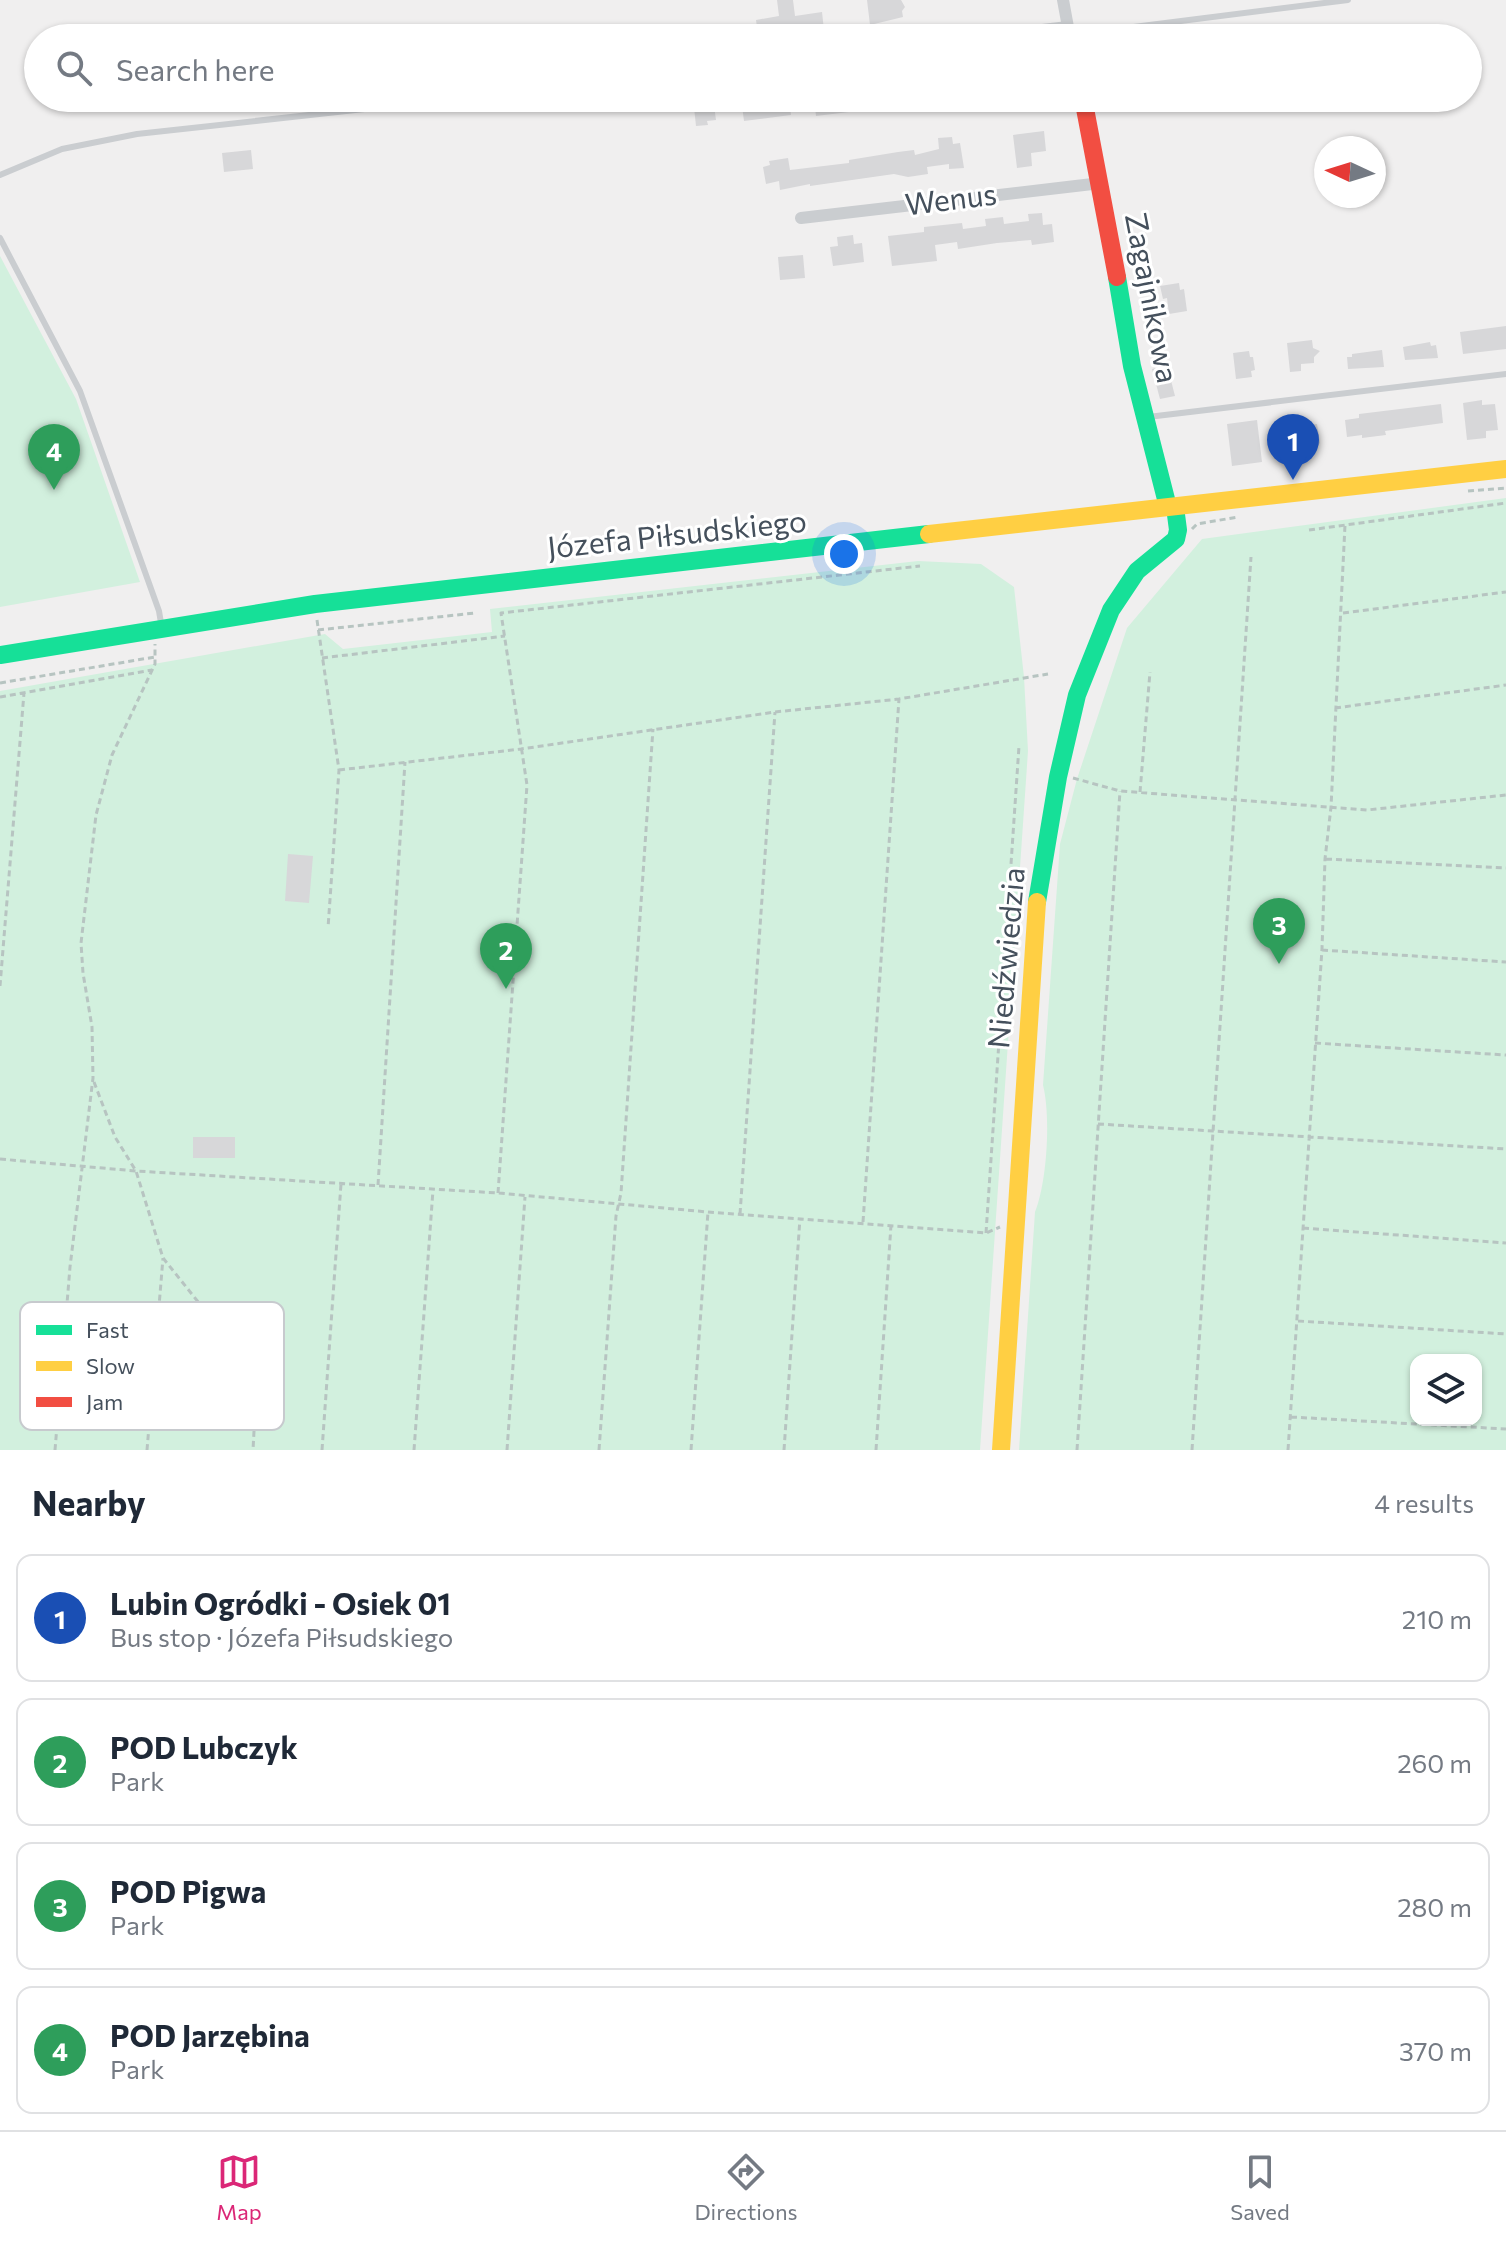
<!DOCTYPE html>
<html lang="en">
<head>
<meta charset="utf-8">
<style>
  :root { --surface:#fff; --page:#f6f6f7; --text:#1f2937; --muted:#747a83; --line:#e0e1e3; --accent:#db2777 }
  body { margin:0; font-family:Commissioner,sans-serif; background:var(--page); color:var(--text) }
  .controls { position:absolute; right:24px; bottom:24px; display:grid; overflow:hidden; border-radius:16px; box-shadow:0 2px 6px #0004 }
  .controls button { width:72px; height:72px; display:grid; place-items:center; padding:0; border:0; border-bottom:2px solid var(--line); background:var(--surface); color:var(--text); font:40px sans-serif }
  .compass { position:absolute; left:1314px; top:136px; width:72px; height:72px; border-radius:50%; background:var(--surface); box-shadow:0 2px 6px #0004; rotate:274deg }
  .you { position:absolute; left:844px; top:554px; width:28px; height:28px; margin:-20px; border:6px solid #fff; border-radius:50%; background:#1a73e8; box-shadow:0 0 0 12px #1a73e833 }
  .badge { display:grid; place-items:center; width:52px; height:52px; border-radius:50%; background:var(--accent); color:#fff; font-size:26px; font-weight:700 }
  .pin { position:absolute; translate:-50% -66px; filter:drop-shadow(0 2px 4px #0008) }
  .pin::after { content:''; position:absolute; top:42px; width:28px; height:24px; background:inherit; clip-path:polygon(0 0,100% 0,50% 100%) }
  .list { margin:0; padding:0; list-style:none }
  h2 { display:flex; justify-content:space-between; align-items:center; height:104px; margin:0; padding:0 32px; font-size:34px }
  h2 small { font-size:26px; font-weight:400; color:var(--muted) }
  .list li { display:grid; grid-template-columns:52px 1fr auto; gap:24px; align-items:center; box-sizing:border-box; height:128px; margin:0 16px 16px; padding:0 16px; border:2px solid var(--line); border-radius:16px }
  .list b { display:block; font-size:30px; white-space:nowrap }
  .list p { margin:0; font-size:26px; white-space:nowrap; color:var(--muted) }
  .list em { font-size:26px; font-style:normal; color:var(--muted) }
  .icon { flex:none; width:44px; height:44px; fill:none; stroke:currentColor; stroke-width:2; stroke-linecap:round; stroke-linejoin:round }
  .map { position:relative; flex:none; width:1506px; height:1450px; overflow:hidden }
  .search { position:absolute; background:var(--surface); box-shadow:0 2px 6px #0004; left:24px; right:24px; top:24px; height:88px; display:flex; align-items:center; gap:20px; box-sizing:border-box; padding:0 28px; border-radius:44px; color:var(--muted); font-size:30px }
  .sheet { height:680px; background:var(--surface) }
  nav { display:flex; justify-content:space-around; align-items:center; box-sizing:border-box; height:112px; border-top:2px solid var(--line); background:var(--surface); font-size:22px; color:var(--muted) }
  nav a { display:grid; justify-items:center; gap:4px }
  nav .on { color:var(--accent) }
  .map>svg:first-child { display:block }
</style>
</head>
<body>
<div class="map">
<svg width="1506" height="1450" viewBox="0 0 1506 1450">
  <rect width="100%" height="100%" fill="#f0efef"/>
  <path fill="#d2f0de" fill-rule="evenodd" d="M0,256l76,143 64,183 -140,25z
    M1506,498v952h-487l16,-238c12,-30 16,-95 8,-127l17,-241 17,-65 50,-151 75,-89zM1476,1360v60h-60v-60z
    M918,561l63,3 33,23 10,90 4,74 -48,699h-980v-759l325,-57 18,15 149,-17 -2,-23z"/>
  <path fill="#d7d7d9" d="M777,0h16l2,16 27,-4 2,18 -42,6 -1,-4 -23,3 -2,-15 23,-4z
    M867,0h34l4,7 -3,4 1,6 -33,8z
    M693,98h20l3,22 -9,1 1,4 -12,1z
    M741,98h48l2,17 -47,6z
    M814,98h33l2,14 -33,4z
    M1044,131l2,20 -15,2 1,13 -15,2 -4,-33z
    M952,137l1,7 7,-1 4,25 -15,1v-5l-22,3 1,7 -20,3 -14,-3 -84,12v-2l-30,6 -1,-9 -13,3 -3,-17 7,-2 -1,-4 19,-3 2,12 59,-7v-3l49,-8 16,-2 1,5 24,-6 -1,-11z
    M251,150l2,19 -29,3 -2,-19z
    M1042,213l1,12 9,-1 2,18 -22,3 -1,-5 -34,3 -39,6 -1,-7 -22,3 2,16 -45,5 -4,-30 36,-4v-5l38,-4 1,6 23,-3 -1,-7 18,-2 1,7 25,-3 -1,-7z
    M853,235l1,9 8,-1 2,19 -31,4 -3,-19 8,-1 -1,-9z
    M803,255l2,23 -25,2 -2,-23z
    M1179,283l1,7 4,-1 3,22 -18,3 -2,-16 -4,1 -3,-13z
    M1506,326v23l-43,5 -3,-22z
    M1312,340l1,8 7,3 -6,6v6l-13,1v7l-11,1 -3,-29z
    M1430,342l1,4 5,-1 2,13 -33,2 -2,-13z
    M1382,350l2,17 -36,2 -1,-12h5v-3z
    M1249,351l1,6h3l2,13 -4,1 1,6 -16,2 -3,-26z
    M1167,365l8,31 -15,3 -8,-30z
    M1482,400v5l13,-1 3,26 -12,1v7l-19,2 -4,-37z
    M1441,404l2,19 -58,8 1,4 -24,3v-3l-15,2 -2,-17 14,-2v-4z
    M1257,420l5,42 -30,4 -5,-42z
    M1317,424l3,19 -8,8 -6,-4 -18,2 -2,-21z
    M288,854l25,2 -4,47 -24,-2z
    M193,1137h42v21h-42z"/>
  <g fill="none" stroke-linecap="round" stroke-linejoin="round">
    <path stroke="#b7c4c1" stroke-width="3" stroke-dasharray="6 4" stroke-linecap="butt" d="M1468,491l38,-3
      M1192,529l5,-5 41,-7
      M1309,530l197,-27
      M1343,613l163,-21
      M317,620l22,150 -11,158
      M318,630l157,-17
      M322,658l183,-22
      M0,683l155,-26
      M0,697l152,-27
      M1335,708l171,-23
      M339,770l182,-21 254,-37 124,-13 149,-25
      M1073,778l47,13 247,19 139,-15
      M1140,792l10,-120
      M1326,859l180,9
      M1322,950l184,12
      M0,986l24,-293
      M1315,1043l191,12
      M94,1082l21,55 21,34 27,87 56,70 19,37 17,48 -2,37
      M1098,1124l408,25
      M0,1159l136,12 362,22 210,19 278,21 14,-6
      M378,1185l27,-423
      M498,1193l29,-408 -26,-172 419,-47
      M740,1214l35,-502
      M863,1222l36,-523
      M1303,1228l203,15
      M986,1233l33,-487
      M1298,1321l208,13
      M1291,1417l215,12
      M55,1450l15,-183 23,-189 -1,-51 -9,-54 -2,-30 15,-128 16,-60 43,-91v-20
      M147,1450l16,-192
      M322,1450l19,-266
      M414,1450l19,-260
      M507,1450l18,-253
      M599,1450l17,-234 5,-23 32,-464
      M691,1450l17,-238
      M784,1450l16,-232
      M876,1450l15,-225
      M1077,1450l43,-659
      M1192,1450l59,-893
      M1288,1450l34,-501 3,-90 6,-52 14,-282"/>
    <path stroke="#cacdd0" stroke-width="6" d="M1070,35l278,-35
      M0,175l62,-26 75,-15 327,-36
      M0,238l80,153 79,220 2,12
      M1148,417l358,-43"/>
    <path stroke="#cacdd0" stroke-width="12" d="M1063,0l7,38
      M975,38l93,-11
      M801,218l300,-35"/>
    <path stroke="#16e098" stroke-width="18" d="M1117,277l15,89 36,141
      M0,655l315,-51 614,-70
      M1037,902l21,-125 19,-82 34,-85 26,-39 39,-32 2,-9 -3,-23"/>
    <path stroke="#ffcf43" stroke-width="18" d="M929,534l577,-65
      M1001,1450l36,-548"/>
    <path stroke="#f24e42" stroke-width="18" d="M1083,98l34,179"/>
  </g>
  <g text-anchor="middle" stroke-width="6" stroke-linejoin="round" paint-order="stroke">
    <g font-size="30" fill="#45505c" stroke="#fff">
      <text transform="translate(951 200) rotate(-7)" y="10">Wenus</text>
      <text transform="translate(1151 298) rotate(79)" y="10">Zagajnikowa</text>
      <text transform="translate(677 535) rotate(-6)" y="10">Józefa Piłsudskiego</text>
      <text transform="translate(1007 958) rotate(-85)" y="10">Niedźwiedzia</text>
    </g>
  </g>
  <rect x="20" y="1302" width="264" height="128" rx="12" fill="#fff" stroke="#c7cace" stroke-width="2"/>
  <rect x="36" y="1325" width="36" height="10" fill="#16e098"/>
  <rect x="36" y="1361" width="36" height="10" fill="#ffcf43"/>
  <rect x="36" y="1397" width="36" height="10" fill="#f24e42"/>
  <g font-size="22" fill="#45505c">
    <text x="86" y="1338">Fast</text>
    <text x="86" y="1374">Slow</text>
    <text x="86" y="1410">Jam</text>
  </g>
</svg>
<div class="controls">
<button><svg class="icon" aria-label="layers" viewBox="0 0 24 24"><path d="M12 4l9 5-9 5-9-5zM3 14l9 5 9-5"/></svg></button>
</div>
<svg class="compass" viewBox="-18 -18 36 36"><path d="M0-13l5 13h-10z" fill="#e53935"/><path d="M0 13l5-13h-10z" fill="#747a83"/></svg>
<div class="you"></div>
<div class="pin badge" style="left:1293px;top:480px;background:#1a4fb4">1</div>
<div class="pin badge" style="left:506px;top:989px;background:#2e9e5b">2</div>
<div class="pin badge" style="left:1279px;top:964px;background:#2e9e5b">3</div>
<div class="pin badge" style="left:54px;top:490px;background:#2e9e5b">4</div>
<div class="search"><svg class="icon" aria-label="search" viewBox="0 0 24 24"><circle cx="10" cy="10" r="6"/><path d="M15 15l6 6"/></svg>Search here</div>
</div>
<section class="sheet">
<h2>Nearby<small>4 results</small></h2>
<ul class="list">
<li><span class="badge" style="background:#1a4fb4">1</span><div><b>Lubin Ogródki - Osiek 01</b><p>Bus stop · Józefa Piłsudskiego</p></div><em>210 m</em></li>
<li><span class="badge" style="background:#2e9e5b">2</span><div><b>POD Lubczyk</b><p>Park</p></div><em>260 m</em></li>
<li><span class="badge" style="background:#2e9e5b">3</span><div><b>POD Pigwa</b><p>Park</p></div><em>280 m</em></li>
<li><span class="badge" style="background:#2e9e5b">4</span><div><b>POD Jarzębina</b><p>Park</p></div><em>370 m</em></li>
</ul>
</section>
<nav>
<a class="on"><svg class="icon" aria-label="map" viewBox="0 0 24 24"><path d="M3 6l6-2 6 2 6-2v14l-6 2-6-2-6 2zM9 4v14M15 6v14"/></svg>Map</a>
<a><svg class="icon" aria-label="directions" viewBox="0 0 24 24"><path d="M12 3l9 9-9 9-9-9zM9 14v-3h6M13 9l2 2-2 2"/></svg>Directions</a>
<a><svg class="icon" aria-label="saved" viewBox="0 0 24 24"><path d="M7 4h10v16l-5-4-5 4z"/></svg>Saved</a>
</nav>
</body>
</html>
